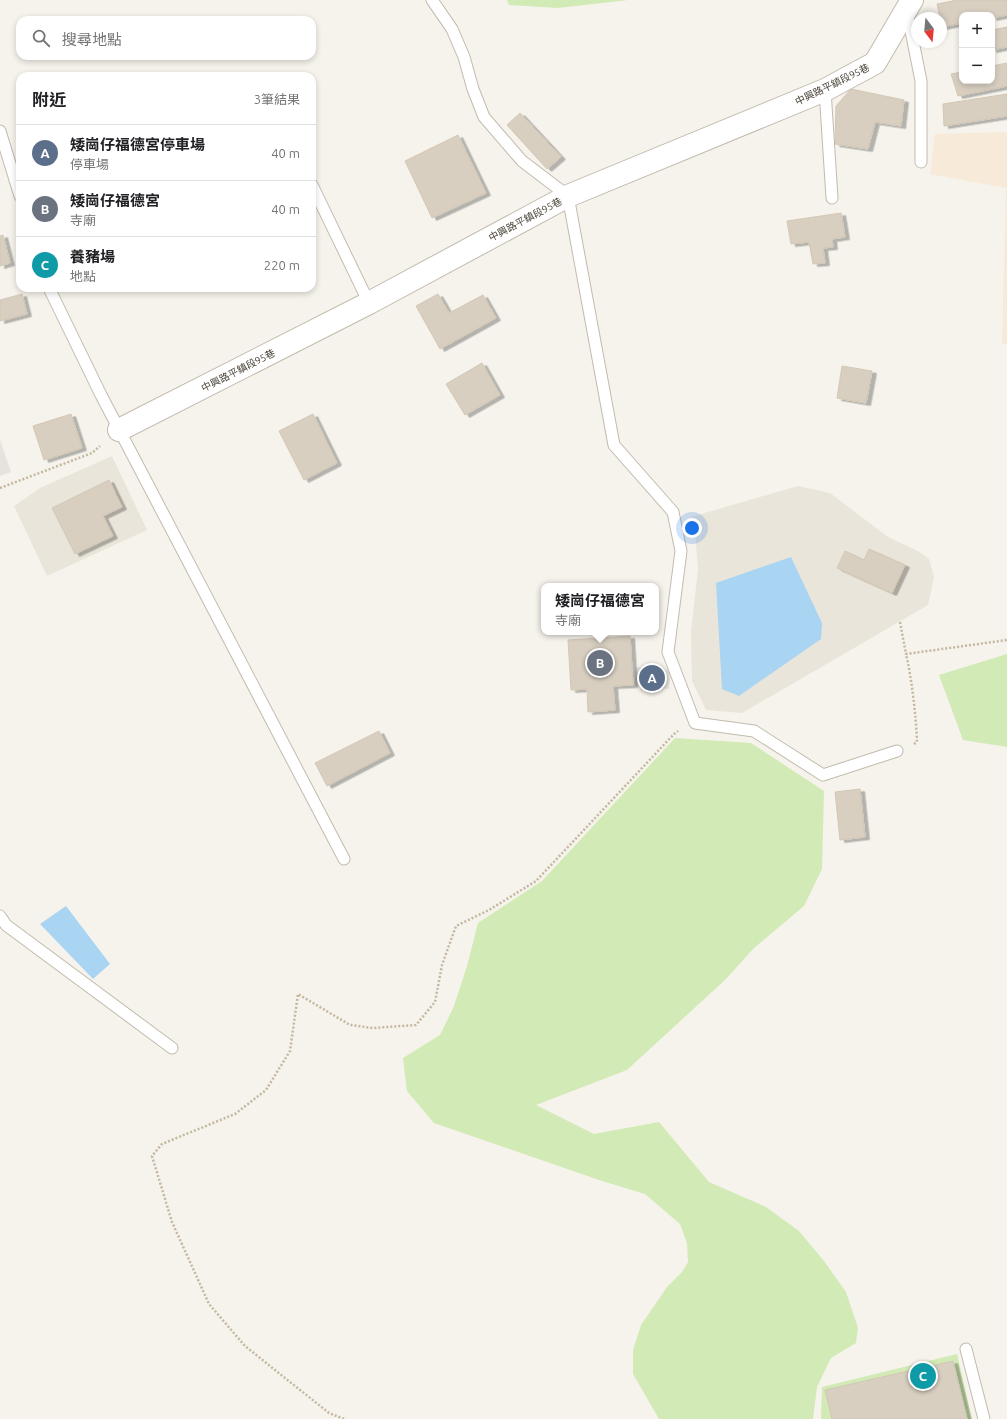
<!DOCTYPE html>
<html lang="zh-TW">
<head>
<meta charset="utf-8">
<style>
  :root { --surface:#fff; --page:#f6f6f6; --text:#202124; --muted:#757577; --line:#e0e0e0; --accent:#7c3aed }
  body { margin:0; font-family:Ubuntu,"Noto Sans TC",sans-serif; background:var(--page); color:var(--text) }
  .controls { position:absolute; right:12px; top:12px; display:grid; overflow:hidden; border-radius:8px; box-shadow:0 2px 6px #0003 }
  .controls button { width:36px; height:36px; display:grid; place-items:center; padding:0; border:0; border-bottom:1px solid var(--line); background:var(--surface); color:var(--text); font:20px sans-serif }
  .compass { position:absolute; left:911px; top:12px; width:36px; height:36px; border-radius:50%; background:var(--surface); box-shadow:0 2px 6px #0003; rotate:164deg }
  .you { position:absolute; left:692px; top:528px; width:14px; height:14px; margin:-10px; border:3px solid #fff; border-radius:50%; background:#1a73e8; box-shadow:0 0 0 6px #1a73e833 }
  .badge { display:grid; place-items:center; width:26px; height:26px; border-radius:50%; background:var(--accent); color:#fff; font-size:13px; font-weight:700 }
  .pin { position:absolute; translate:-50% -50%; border:2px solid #fff; box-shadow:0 1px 4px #0006 }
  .popup { position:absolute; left:541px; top:583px; width:118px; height:52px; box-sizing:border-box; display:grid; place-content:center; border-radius:8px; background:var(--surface); filter:drop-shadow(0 1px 3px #0005); font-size:13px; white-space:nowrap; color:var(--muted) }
  .popup b { font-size:15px; color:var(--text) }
  .popup::after { content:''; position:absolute; left:50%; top:100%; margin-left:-8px; border:8px solid transparent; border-top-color:var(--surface) }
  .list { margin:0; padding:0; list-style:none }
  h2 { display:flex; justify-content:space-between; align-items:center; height:52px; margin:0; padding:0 16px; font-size:17px }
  h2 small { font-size:13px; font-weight:400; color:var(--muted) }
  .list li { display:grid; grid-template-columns:26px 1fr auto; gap:12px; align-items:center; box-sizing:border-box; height:56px; padding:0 16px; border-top:1px solid var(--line) }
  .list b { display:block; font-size:15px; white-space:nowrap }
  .list p { margin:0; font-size:13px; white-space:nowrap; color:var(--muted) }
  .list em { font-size:13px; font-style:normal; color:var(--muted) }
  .icon { flex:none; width:22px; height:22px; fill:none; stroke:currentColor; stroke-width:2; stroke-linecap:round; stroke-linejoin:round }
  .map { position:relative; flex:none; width:1007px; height:1419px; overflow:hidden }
  .search { position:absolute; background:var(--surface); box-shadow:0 2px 6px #0003; left:16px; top:16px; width:300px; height:44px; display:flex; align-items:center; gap:10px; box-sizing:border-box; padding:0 14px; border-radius:12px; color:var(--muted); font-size:15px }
  .panel { position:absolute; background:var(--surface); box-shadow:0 2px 6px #0003; left:16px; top:72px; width:300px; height:220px; border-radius:12px }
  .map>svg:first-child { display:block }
</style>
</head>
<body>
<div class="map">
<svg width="1007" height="1419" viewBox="0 0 1007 1419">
  <defs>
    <filter id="shadow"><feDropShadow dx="4.5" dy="2.5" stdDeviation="0" flood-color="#0004"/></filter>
  </defs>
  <rect width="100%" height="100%" fill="#f6f3ec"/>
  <path fill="#eae5da" d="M112,456l35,74 -100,46 -33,-70 26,-18z
    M798,486l32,7 58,44 30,14 11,8 5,18 -6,28 -186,108 -36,-3 -14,-29 -1,-49 7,-63 -3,-38 -4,-14z"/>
  <path fill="#f7ead8" d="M1007,132v212h-5l4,-156 -76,-14 5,-40z"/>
  <path fill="#e6e2dd" d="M0,440l11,32 -11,4z"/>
  <path fill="#d2eab5" d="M507,0h121l-70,8 -49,-3z
    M1007,654v93l-44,-7 -24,-65z
    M675,738l76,5 73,48 -2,78 -18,37 -50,42 -28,31 -99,91 -91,35 58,29 65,-12 50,60 57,25 33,24 25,30 22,31 12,36 -2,15 -25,15 -14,29 -4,32h-154l-26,-45v-24l8,-25 26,-38 15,-15 6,-10 -1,-19 -7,-19 -35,-30 -46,-14 -165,-57 -27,-32 -4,-33 37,-23 14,-29 13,-40 11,-43 64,-42z
    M957,1354l15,65h-151l1,-32z"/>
  <path fill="#e5e3e0" d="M635,667l35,3 -1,19 -34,-3z"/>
  <path fill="#a9d4f2" d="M791,557l31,66 -1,16 -82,57 -17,-7 -6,-106z
    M66,906l44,58 -17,15 -53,-55z"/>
  <path fill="#d8cfc1" stroke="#d3c7b4" filter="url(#shadow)" d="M957,0h50v15l-15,3v-3h-30v8l-21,4v-9h-1l-3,-14z
    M1007,27v20l-15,3v-20z
    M1007,63v23l-49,10 -7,-22 11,-2v9h30v-15z
    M851,89l53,11 -3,26 -26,-4 -7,27 -33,-5 1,-38z
    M1007,94v22l-63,10 -1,-22z
    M520,113l41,44 -14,12 -40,-44z
    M458,135l28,58 -54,25 -27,-57z
    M841,213l4,24 -13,2 1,8 -10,1 2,15 -12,1 -4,-22 -18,2 -4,-23z
    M3,235l7,28 -10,3v-30z
    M22,294l5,20 -27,7v-21z
    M438,294l11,19 34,-18 13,23 -56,31 -24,-43z
    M482,363l18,32 -35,20 -19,-31z
    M842,366l30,5 -6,32 -29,-5z
    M71,414l11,34 -38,12 -11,-34z
    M313,414l24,49 -33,17 -25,-49z
    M109,480l13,27 -19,9 10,20 -38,18 -23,-46z
    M869,549l36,16 -13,28 -55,-25 8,-17 19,9z
    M630,636l3,49 -20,1 2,24 -27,2 -1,-23 -16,1 -3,-50z
    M379,731l11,22 -63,33 -12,-23z
    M860,789l5,48 -25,3 -5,-48z
    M953,1361l14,58h-135l-7,-29z"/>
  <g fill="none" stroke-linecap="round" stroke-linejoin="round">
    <g stroke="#c2bbae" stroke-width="13">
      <path id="service" d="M432,0l20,29 12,28 9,32 11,28 38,44 46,35 46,249 59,67 8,39 -13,101 27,71 59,8 69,44 74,-24
        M907,11l14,70v81
        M825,90l7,108
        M0,131l20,65
        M312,185l57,118
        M49,288l52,107 243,464
        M0,916l6,9 166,123
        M966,1349l18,70"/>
    </g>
    <g stroke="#c2bbae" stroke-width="24">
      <path id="minor" d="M119,430l250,-127 199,-107 257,-106 50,-27 37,-63"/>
    </g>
    <path stroke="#c4b79f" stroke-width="2.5" stroke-dasharray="2 2" stroke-linecap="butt" d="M0,488l92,-35 8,-7
      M900,622l6,32
      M914,744l3,-2c-1,-26 -5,-62 -11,-88l101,-14
      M344,1419l-15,-6 -84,-67 -36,-42 -37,-82 -20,-66 10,-12 73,-30 31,-24 24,-39 8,-57 52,31 23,3 43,-3 19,-23 7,-37 14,-39 33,-16 47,-29 138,-147 4,-3"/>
    <use href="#service" stroke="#fff" stroke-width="11"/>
    <use href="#minor" stroke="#fff" stroke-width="22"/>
  </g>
  <g text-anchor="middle" stroke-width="4" stroke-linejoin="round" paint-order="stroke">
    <g font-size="10" fill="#4b4439" stroke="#fff">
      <text transform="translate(832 84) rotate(-26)" y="4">中興路平鎮段95巷</text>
      <text transform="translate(525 219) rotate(-28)" y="4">中興路平鎮段95巷</text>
      <text transform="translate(238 370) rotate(-27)" y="4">中興路平鎮段95巷</text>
    </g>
  </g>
</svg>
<div class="controls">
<button>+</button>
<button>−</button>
</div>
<svg class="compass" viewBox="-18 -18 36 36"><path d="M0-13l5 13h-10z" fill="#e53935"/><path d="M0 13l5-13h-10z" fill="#757577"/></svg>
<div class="you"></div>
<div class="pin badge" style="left:652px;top:678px;background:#5c6f8a">A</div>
<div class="pin badge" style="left:600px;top:663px;background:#6b7280">B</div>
<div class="popup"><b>矮崗仔福德宮</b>寺廟</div>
<div class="pin badge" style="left:923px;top:1376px;background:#0f9aa8">C</div>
<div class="search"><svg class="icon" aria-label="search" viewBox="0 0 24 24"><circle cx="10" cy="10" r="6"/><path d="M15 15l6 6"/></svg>搜尋地點</div>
<section class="panel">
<h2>附近<small>3筆結果</small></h2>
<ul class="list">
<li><span class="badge" style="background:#5c6f8a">A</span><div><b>矮崗仔福德宮停車場</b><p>停車場</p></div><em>40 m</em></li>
<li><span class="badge" style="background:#6b7280">B</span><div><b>矮崗仔福德宮</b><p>寺廟</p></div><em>40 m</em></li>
<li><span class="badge" style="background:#0f9aa8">C</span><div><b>養豬場</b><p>地點</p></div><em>220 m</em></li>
</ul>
</section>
</div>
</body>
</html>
